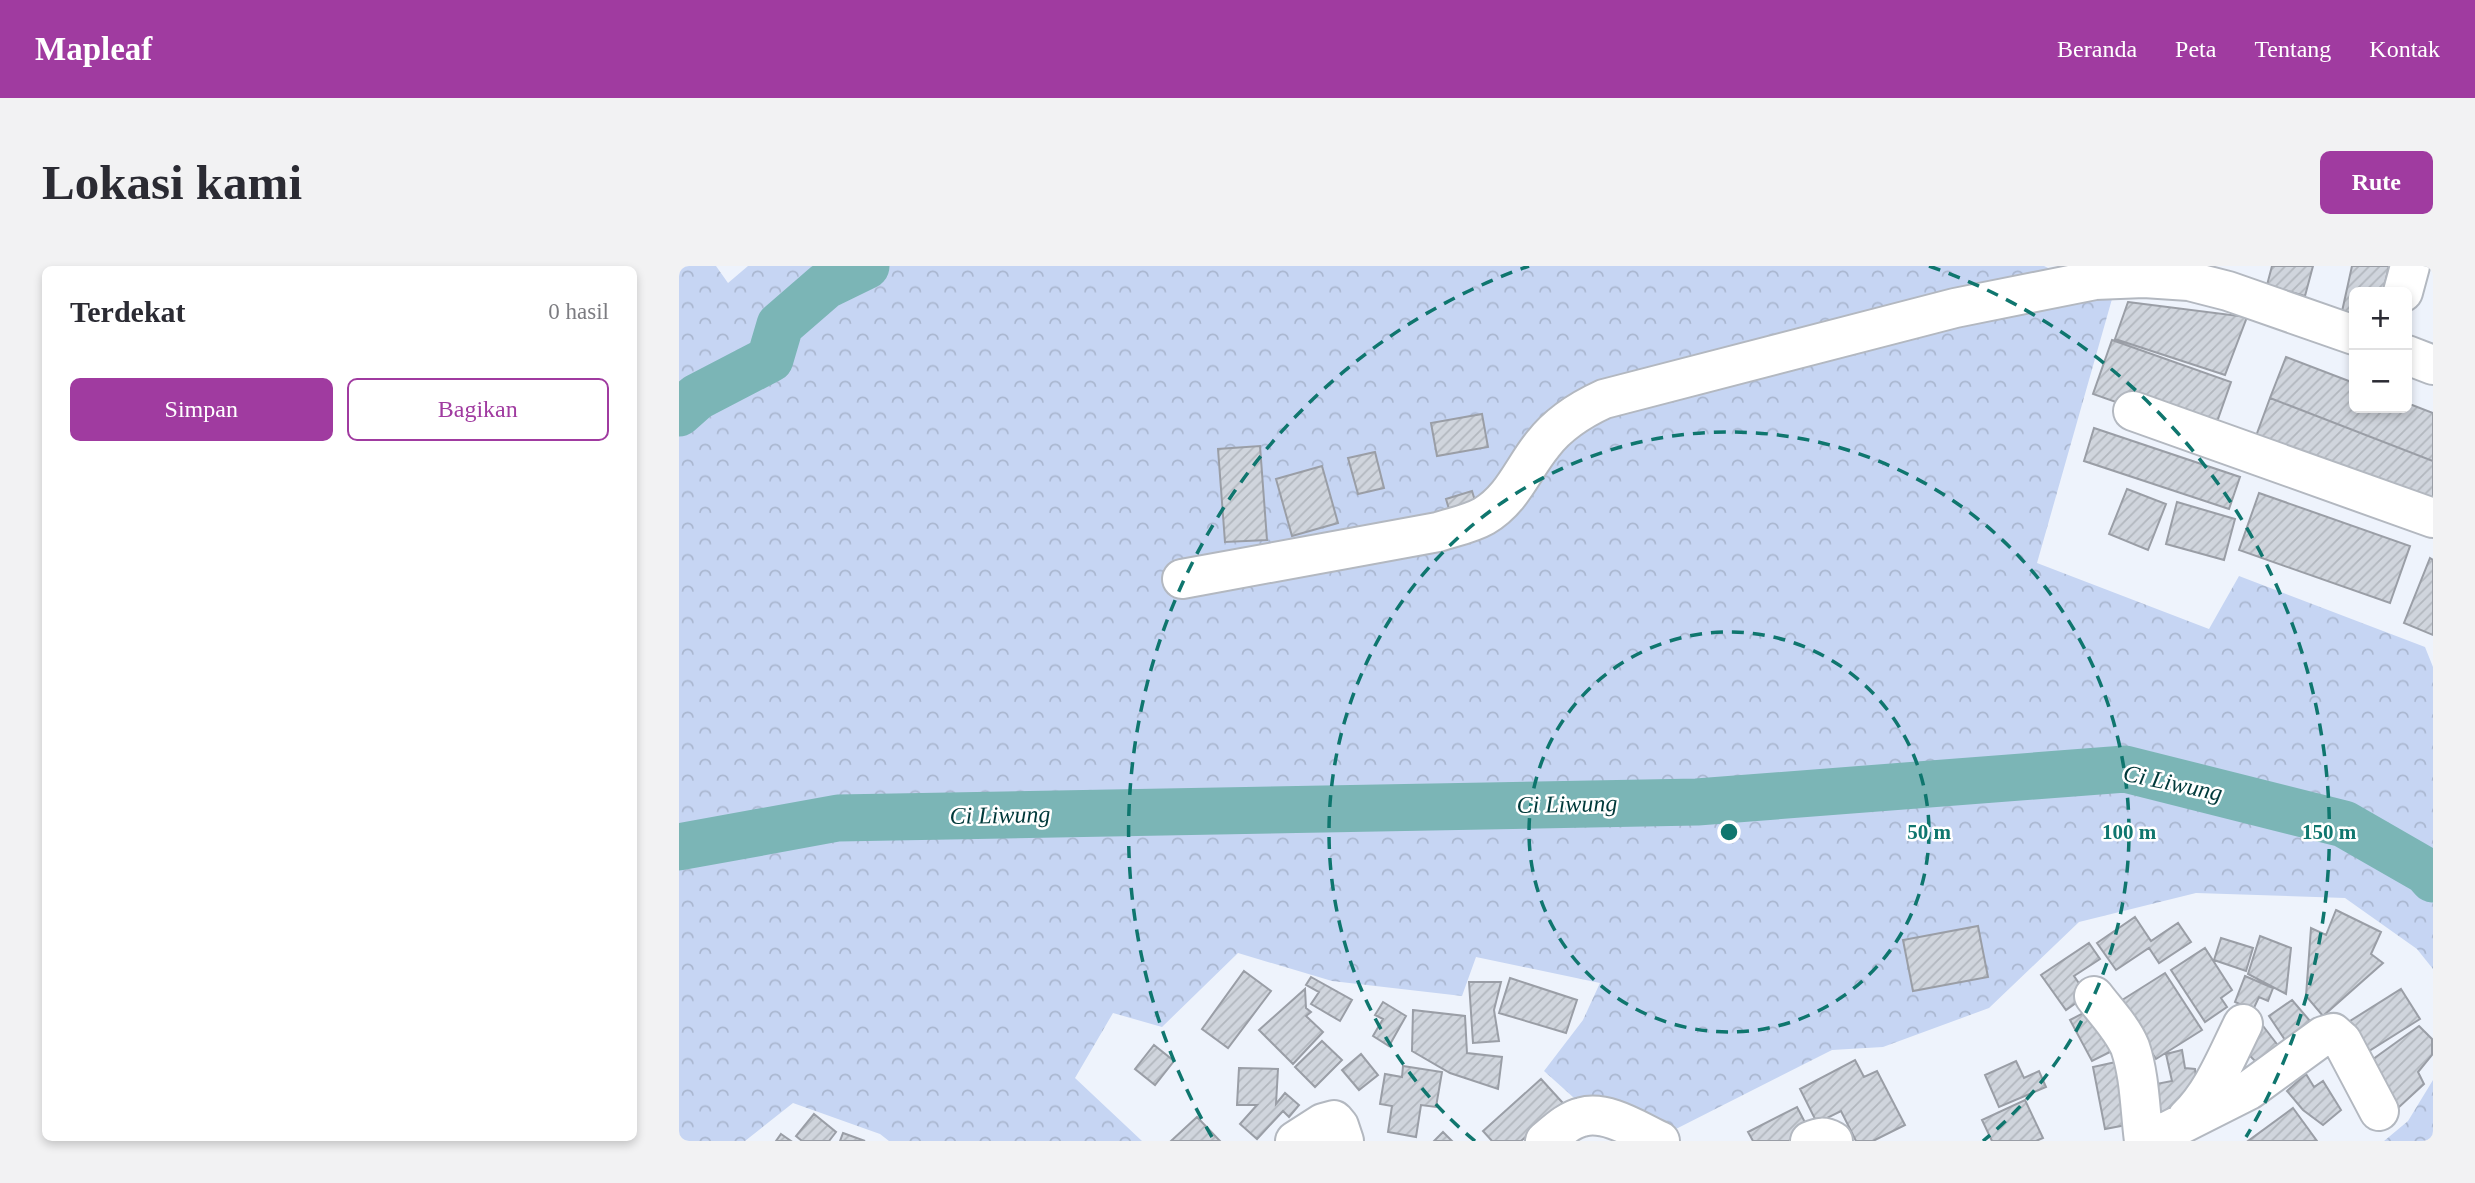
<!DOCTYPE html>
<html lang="id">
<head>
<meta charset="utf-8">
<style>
  :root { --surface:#fff; --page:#f2f2f3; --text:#2b2b33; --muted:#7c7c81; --line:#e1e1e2; --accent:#a03ba0 }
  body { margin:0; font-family:"Times New Roman",serif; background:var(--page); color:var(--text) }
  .controls { position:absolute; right:21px; top:21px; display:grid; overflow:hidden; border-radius:10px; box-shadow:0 4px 10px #0003 }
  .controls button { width:63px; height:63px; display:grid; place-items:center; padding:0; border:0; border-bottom:2px solid var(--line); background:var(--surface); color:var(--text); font:35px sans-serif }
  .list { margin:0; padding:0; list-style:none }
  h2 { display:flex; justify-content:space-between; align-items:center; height:91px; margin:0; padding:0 28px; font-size:30px }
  h2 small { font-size:23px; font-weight:400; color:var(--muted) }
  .actions { display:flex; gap:14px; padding:21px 28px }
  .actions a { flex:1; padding:16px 0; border:2px solid var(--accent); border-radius:10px; text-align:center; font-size:24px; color:var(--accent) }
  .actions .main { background:var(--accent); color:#fff }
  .map { position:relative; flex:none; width:1754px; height:875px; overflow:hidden; border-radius:10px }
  header { display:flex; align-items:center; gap:42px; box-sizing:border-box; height:98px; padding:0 35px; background:var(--accent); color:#fff }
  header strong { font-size:33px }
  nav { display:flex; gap:38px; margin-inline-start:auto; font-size:24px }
  .intro { display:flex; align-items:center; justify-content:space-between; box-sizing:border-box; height:168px; padding:0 42px }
  h1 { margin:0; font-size:49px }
  .button { padding:18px 32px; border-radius:10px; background:var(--accent); color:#fff; font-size:24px; font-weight:700 }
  main { display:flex; gap:42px; padding:0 42px }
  aside { flex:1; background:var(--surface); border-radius:10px; box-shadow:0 4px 10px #0003 }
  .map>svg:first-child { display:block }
</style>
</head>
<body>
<header>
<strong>Mapleaf</strong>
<nav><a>Beranda</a><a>Peta</a><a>Tentang</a><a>Kontak</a></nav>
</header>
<div class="intro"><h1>Lokasi kami</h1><a class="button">Rute</a></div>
<main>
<aside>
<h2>Terdekat<small>0 hasil</small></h2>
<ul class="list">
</ul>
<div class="actions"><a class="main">Simpan</a><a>Bagikan</a></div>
</aside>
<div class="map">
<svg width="1754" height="875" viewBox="0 0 1754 875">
  <defs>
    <pattern id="forest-crowns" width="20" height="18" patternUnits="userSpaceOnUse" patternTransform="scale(1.75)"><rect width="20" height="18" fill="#c6d5f3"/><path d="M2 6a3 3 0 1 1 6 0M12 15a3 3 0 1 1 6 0" fill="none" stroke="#aab7d0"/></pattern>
    <pattern id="building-hatch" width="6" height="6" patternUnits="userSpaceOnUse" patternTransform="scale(1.75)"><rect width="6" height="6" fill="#d0d5dd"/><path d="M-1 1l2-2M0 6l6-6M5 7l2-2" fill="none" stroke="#b2b7be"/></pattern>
  </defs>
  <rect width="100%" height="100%" fill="#eef3fc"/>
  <path fill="url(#forest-crowns)" d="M0,0h37l12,17 20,-17h1296l68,33 -75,264 172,66 30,-53 186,71 8,20v302l-16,-20 -72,-51 -149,-5 -117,29 -90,86 -106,39 -51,3 -162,82 -77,-17 -49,-44 39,-51 17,-37 -124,-26 -14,39 -130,-15 -94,-28 -76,74 -49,-14 -38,65 67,63h-253l-9,-7 -87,-31 -48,38h-66z
    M1754,814v61h-49l24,-20z"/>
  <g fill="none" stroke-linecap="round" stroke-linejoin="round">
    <path stroke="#7bb5b6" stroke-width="47" d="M0,147l18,-16 73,-38 10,-34 45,-39 41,-20
      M0,581l159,-29 859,-16 428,-33 219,55 82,47 7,8"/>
  </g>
  <path fill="url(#building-hatch)" stroke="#9a9ea6" stroke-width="2" d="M1593,0h41l-8,30 -38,-11z
    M1673,0h37l-6,26h-29v27l-13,-3z
    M1449,36l119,15 -22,58 -110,-36z
    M1433,74l119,42 -19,54 -119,-42z
    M1607,91l68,26v25h53v-5l26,10v48l-163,-63z
    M1591,132l163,63v54l-181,-68z
    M803,148l6,33 -51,9 -6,-33z
    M1415,162l146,49 -11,32 -145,-48z
    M581,180l7,94 -42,2 -7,-93z
    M696,186l9,36 -26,6 -10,-36z
    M643,200l16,57 -46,13 -16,-57z
    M1448,223l39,15 -18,46 -39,-16z
    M793,225l5,16 -26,9 -5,-17z
    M1580,227l151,53 -20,57 -151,-53z
    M1498,236l58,17 -11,41 -58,-16z
    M1751,292l3,2v75l-29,-12z
    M1657,644l45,22 -10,22 12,9 -60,53 -17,-20 5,-68 15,7z
    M1456,651l16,24 27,-18 13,19 -32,21 -10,-15 -33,22 -19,-27z
    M1299,660l10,51 -75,14 -10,-51z
    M1581,670l31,12 -5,46 -38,-20z
    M1542,672l32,10 -7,23 -32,-11z
    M1410,677l11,16 -26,17 13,19 -21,15 -25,-35z
    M1526,682l27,42 -11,8 6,9 -22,15 -34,-52z
    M565,705l27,20 -43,57 -26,-19z
    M1486,707l37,57 -46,29 -37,-57z
    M1566,710l28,12 -5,13 -9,-4 -6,13 -18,-8z
    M632,711l41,23 -12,21 -29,-17 8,-12 -13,-7z
    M831,712l67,22 -11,33 -67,-20z
    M790,716h32l-7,28 5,31 -26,2z
    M626,723l1,19 5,4 -5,4 17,16 -30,32 -34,-34z
    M1722,723l19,30 -59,37 -19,-30z
    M1613,734l24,28 -27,18 -20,-30z
    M704,736l23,14 -17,30 -16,-10 10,-17 -8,-4z
    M1414,742l27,39 -28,14 -22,-41z
    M734,744l52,6 2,37 35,4 -4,32 -48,-16 -38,-22z
    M1581,756l23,30 -20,17 -23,-23z
    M1740,760l13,13v16l-14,17 6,12 -26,24 -29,-46z
    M643,775l20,19 -27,27 -20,-20z
    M475,779l20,16 -19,24 -20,-16z
    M1503,784l3,18 10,1 3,24 -49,33 7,-42 16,-3 -6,-27z
    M682,788l17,21 -19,15 -17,-20z
    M1176,794l9,17 13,-6 28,54 -32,16h-17l-15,-30 -24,12 -17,-34z
    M1446,794l12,63 -32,6 -12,-62z
    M1337,795l8,17 15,-7 7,16 -47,20 -14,-32z
    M724,800l39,6 -6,35 -15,-2 -5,32 -28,-5 4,-26 -12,-2 5,-30 17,3z
    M560,802l39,1 -2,35 9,-11 14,12 -10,12 -6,-6 -26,28 -17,-15 17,-19h-20z
    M1627,808l8,13 9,-6 18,29 -18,15 -20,-15 -16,-19z
    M862,813l31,34 -26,6 -25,22h-29l-9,-10z
    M1346,834l18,38 -7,3h-44l-10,-21z
    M1118,841l14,27 -14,7h-44l-5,-9z
    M1614,842l24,33h-69z
    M135,848l22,18 -7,9h-27l-6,-5z
    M518,851l23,24h-49z
    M764,866l9,9h-18z
    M164,867l22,8h-25z
    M102,868l10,7h-15z"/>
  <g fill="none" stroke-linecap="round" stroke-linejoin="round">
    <g stroke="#b3b8c0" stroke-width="42">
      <path id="minor" d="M1724,26l7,-26
        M1728,89l26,10
        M1454,145l300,107
        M503,313l256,-47c15,-5 32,-8 46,-16 29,-17 39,-48 59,-72 16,-21 37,-34 61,-45l351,-91 140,-28 49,-2 45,3 39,10 126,44
        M1415,730c12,16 28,32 36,51 10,29 10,64 14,94
        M1508,852c26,-25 40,-62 56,-94
        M616,875l28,-18 11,-3 5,6 5,15
        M866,875c11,-9 23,-21 37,-24 25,-7 56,14 78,24
        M1131,875c9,-4 14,-5 23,0
        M1469,875l101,-51 74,-54 10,-3 9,8 37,70"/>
    </g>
    <use href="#minor" stroke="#fff" stroke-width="38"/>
  </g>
  <g fill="none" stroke="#0f766e" stroke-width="3.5" stroke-dasharray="12 9">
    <circle cx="1050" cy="566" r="200"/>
    <path d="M796 875A400 400 0 1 1 1304 875"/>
    <path d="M533 871A600 600 0 0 1 850 0M1250 0A600 600 0 0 1 1567 871"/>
  </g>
  <g text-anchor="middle" stroke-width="5" stroke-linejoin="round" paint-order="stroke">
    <g font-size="24" font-style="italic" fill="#00393a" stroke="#fff">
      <text transform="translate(1494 517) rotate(12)" y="8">Ci Liwung</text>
      <text transform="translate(888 538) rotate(-1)" y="8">Ci Liwung</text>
      <text transform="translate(321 549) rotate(-1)" y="8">Ci Liwung</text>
    </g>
  </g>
  <circle cx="1050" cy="566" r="10" fill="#0f766e" stroke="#fff" stroke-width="3.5"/>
  <g font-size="21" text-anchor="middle" font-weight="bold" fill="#0f766e" stroke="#fff" stroke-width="5" stroke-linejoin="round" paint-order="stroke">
    <text x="1250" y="573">50 m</text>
    <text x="1450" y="573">100 m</text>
    <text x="1650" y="573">150 m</text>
  </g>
</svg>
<div class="controls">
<button>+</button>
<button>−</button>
</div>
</div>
</main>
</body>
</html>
